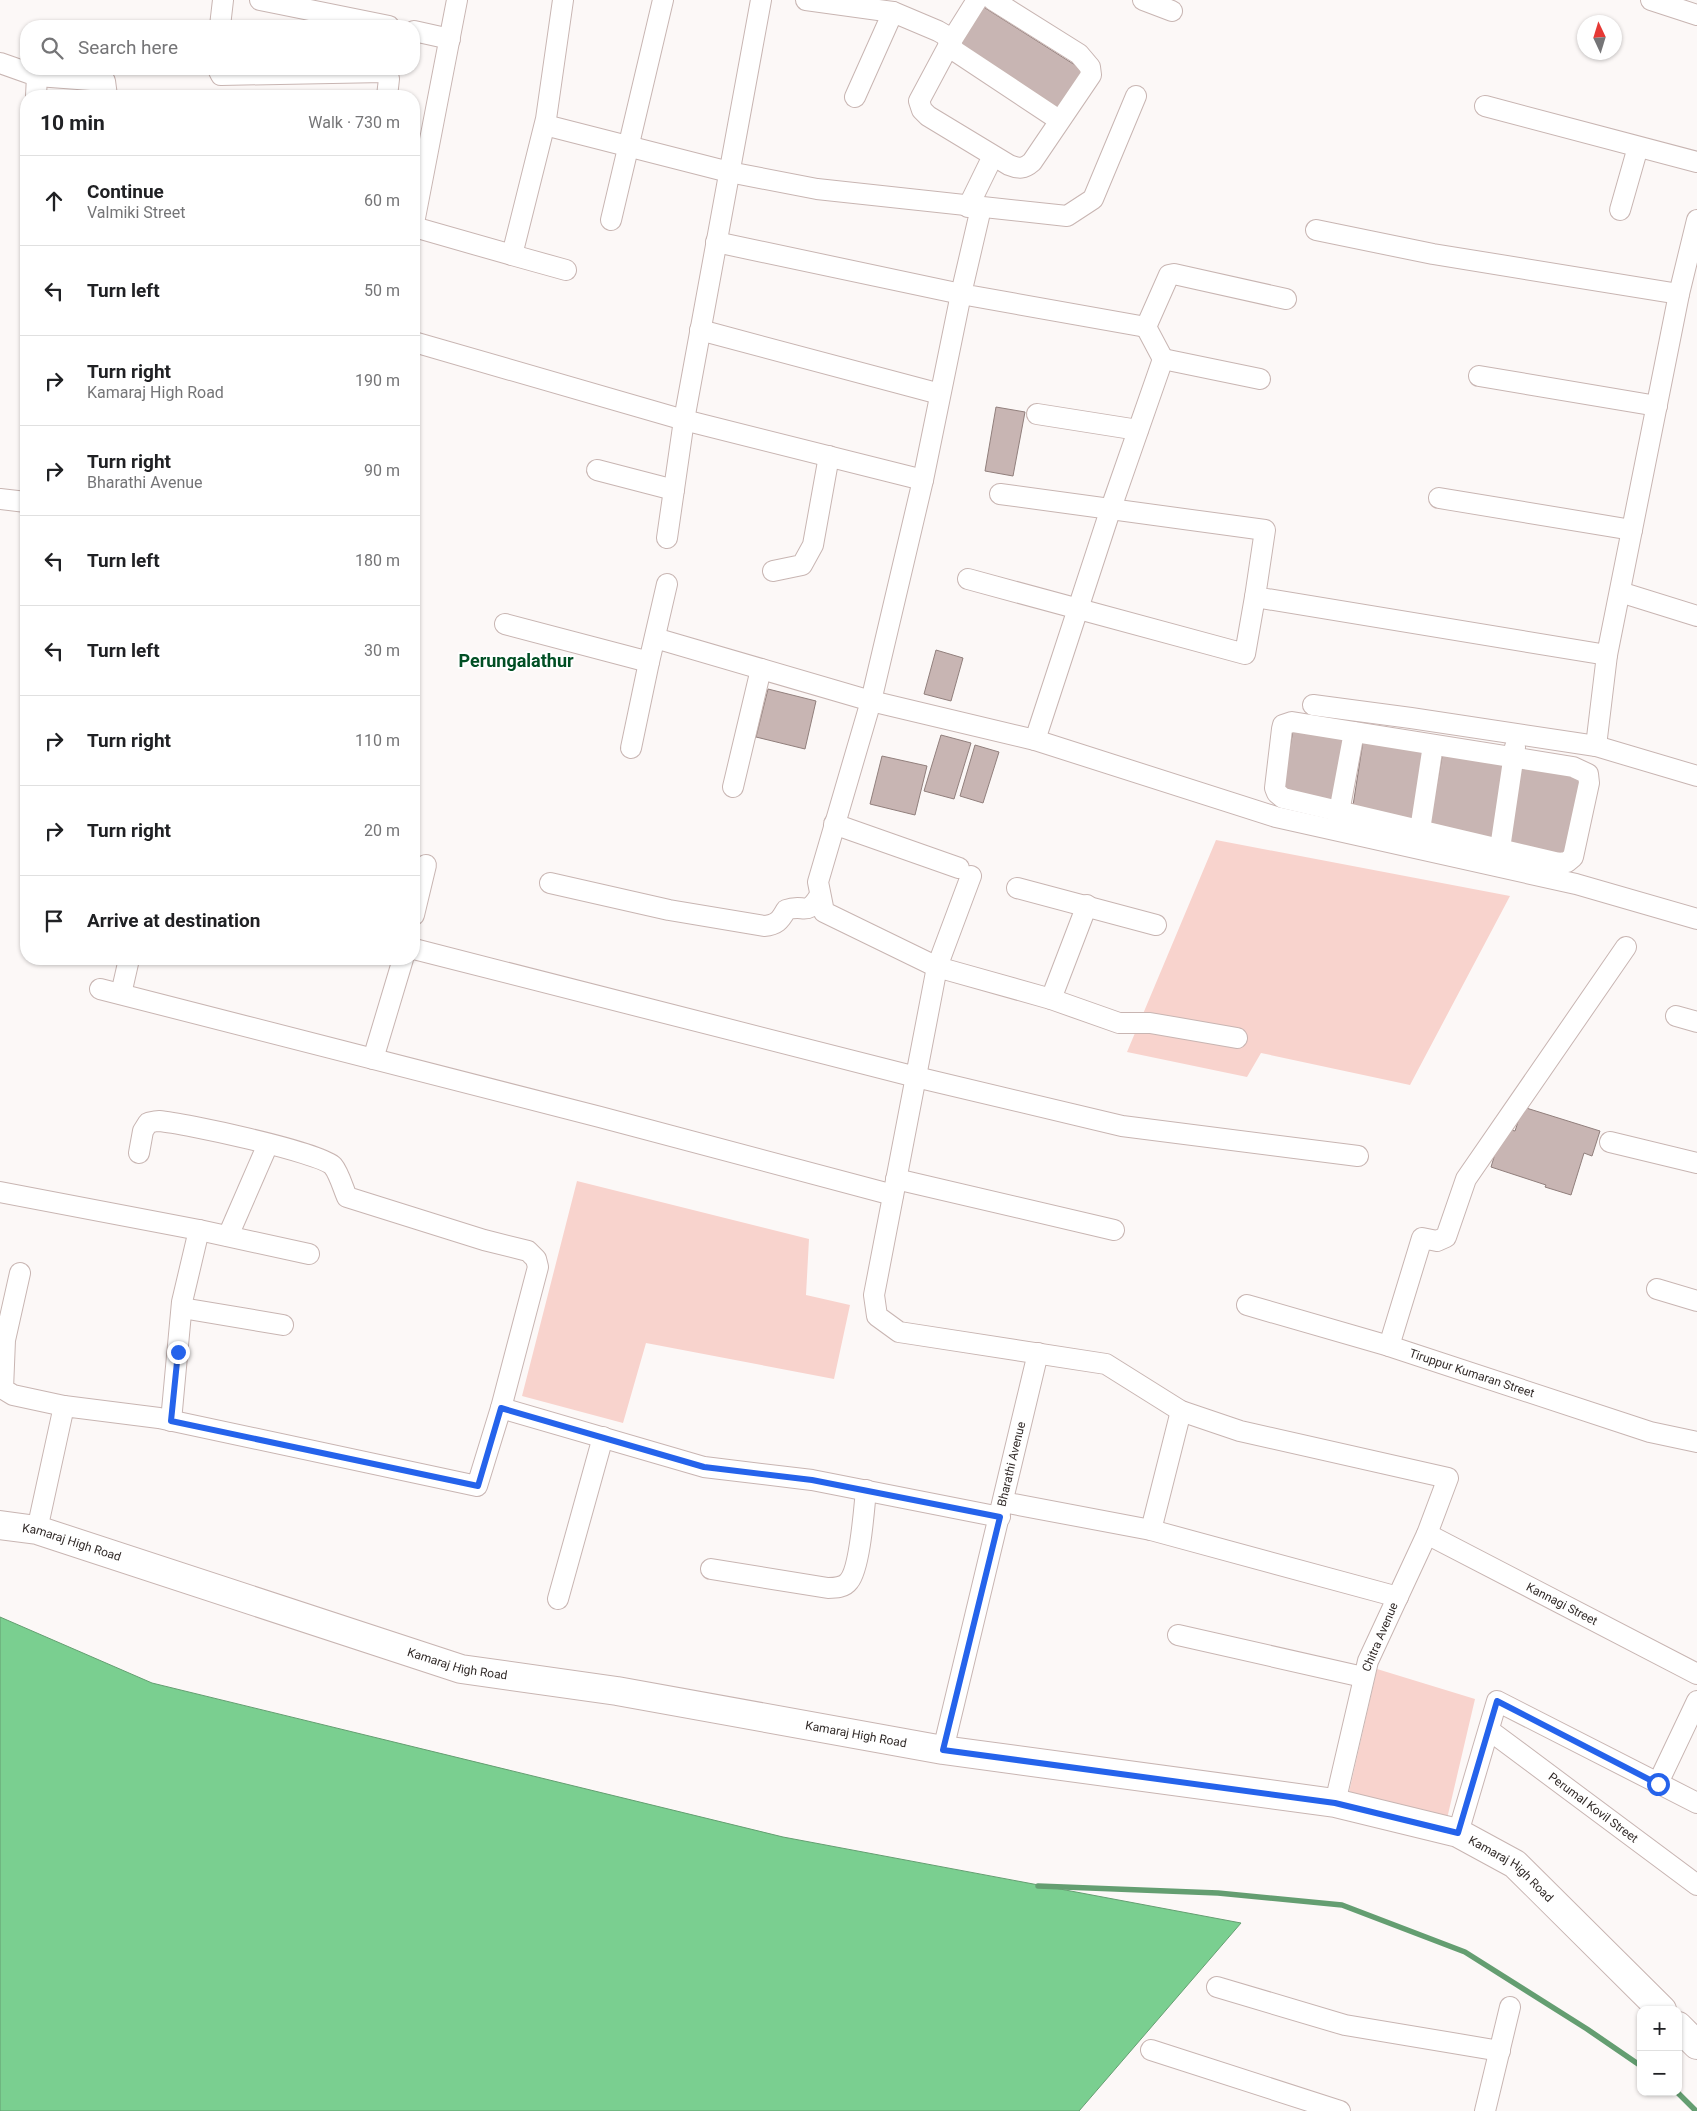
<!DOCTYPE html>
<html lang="en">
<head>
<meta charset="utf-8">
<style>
  :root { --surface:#fff; --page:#f2f2f2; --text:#202124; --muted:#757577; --line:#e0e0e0 }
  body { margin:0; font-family:Roboto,sans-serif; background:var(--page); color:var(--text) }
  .controls { position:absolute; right:15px; bottom:15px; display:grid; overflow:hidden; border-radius:10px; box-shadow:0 1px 4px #0004 }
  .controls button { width:45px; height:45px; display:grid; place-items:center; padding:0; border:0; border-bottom:1px solid var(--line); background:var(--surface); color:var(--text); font:25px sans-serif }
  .compass { position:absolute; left:1577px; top:15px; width:45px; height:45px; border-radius:50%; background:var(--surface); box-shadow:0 1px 4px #0004; rotate:356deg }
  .stop { position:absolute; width:15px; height:15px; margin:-11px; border:4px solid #2563eb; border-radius:50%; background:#fff }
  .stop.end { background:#2563eb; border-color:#fff; box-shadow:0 1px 5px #0008 }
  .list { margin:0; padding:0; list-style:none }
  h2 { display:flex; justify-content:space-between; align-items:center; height:65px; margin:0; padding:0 20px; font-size:21px }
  h2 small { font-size:16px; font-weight:400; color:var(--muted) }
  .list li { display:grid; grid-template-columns:32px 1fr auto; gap:15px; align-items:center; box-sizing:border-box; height:90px; padding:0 20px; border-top:1px solid var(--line) }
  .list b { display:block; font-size:19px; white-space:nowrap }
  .list p { margin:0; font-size:16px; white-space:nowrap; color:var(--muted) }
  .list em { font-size:16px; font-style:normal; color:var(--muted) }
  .icon { flex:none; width:28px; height:28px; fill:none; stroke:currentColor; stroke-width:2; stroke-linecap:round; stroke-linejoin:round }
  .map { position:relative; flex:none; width:1697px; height:2111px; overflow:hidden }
  .search { position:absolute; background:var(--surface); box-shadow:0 1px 4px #0004; left:20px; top:20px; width:400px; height:55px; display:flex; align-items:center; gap:12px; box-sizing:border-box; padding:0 18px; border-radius:20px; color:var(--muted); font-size:19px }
  .panel { position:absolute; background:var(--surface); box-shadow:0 1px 4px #0004; left:20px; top:90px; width:400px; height:875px; border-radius:20px }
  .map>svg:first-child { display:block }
</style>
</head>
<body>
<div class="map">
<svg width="1697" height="2111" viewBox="0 0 1697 2111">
  <rect width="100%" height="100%" fill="#fcf8f7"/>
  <path fill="#f8d3cd" d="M1216,840l294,56 -100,189 -149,-32 -14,24 -120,-25z
    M577,1181l232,58 -3,56 44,10 -16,74 -188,-36 -23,80 -101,-27z
    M1377,1669l98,30 -29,124 -99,-22z"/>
  <path fill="#7acf90" stroke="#649e71" d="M0,1617l152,66 631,154 458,86 -162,188h-1079z"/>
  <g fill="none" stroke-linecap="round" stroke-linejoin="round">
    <path stroke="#649e71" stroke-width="5.5" d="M1038,1886l180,7 124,12 123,47 122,77 54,37
      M1677,2092l19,19"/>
  </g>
  <path fill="#c8b5b3" stroke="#917f7c" d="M982,6l104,66 -27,40 -103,-66z
    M996,407l29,5 -12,64 -28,-5z
    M936,650l27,8 -12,43 -27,-7z
    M768,689l48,12 -11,48 -49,-12z
    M1294,725l54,11 -12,69 -55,-9z
    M941,735l30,8 -17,56 -30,-8z
    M1364,735l60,10 -12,77 -60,-10z
    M975,745l24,7 -16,51 -23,-7z
    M1443,751l62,11 -14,79 -62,-11z
    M882,756l45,10 -12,49 -45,-11z
    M1519,764l62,10 -13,83 -62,-9z
    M1523,1107l77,24 -8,25 -8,-3 -13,42 -26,-8 1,-2 -55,-18 12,-39 12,3z"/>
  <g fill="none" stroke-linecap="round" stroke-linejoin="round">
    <g stroke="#c8b5b2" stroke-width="22">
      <g id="street">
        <path d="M260,0l129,26"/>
        <path d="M806,0l87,12 45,19 7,4 10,16 104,69"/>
        <path d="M977,0l-27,43 -31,58 3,9 6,6 81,49c10,4 15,4 23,-3l59,-87 -1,-8 -11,-13 -86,-54"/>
        <path d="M1143,0l29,11"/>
        <path d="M1651,0l46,15"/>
        <path d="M220,26l3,-26"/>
        <path d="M414,31l36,8"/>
        <path d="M0,63l37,13 -1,20"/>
        <path d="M218,69l3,6 163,-3 4,3 1,4 -2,17"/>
        <path d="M37,76l68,5 2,15"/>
        <path d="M855,97l38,-85"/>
        <path d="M1485,106l212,56"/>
        <path d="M545,125l184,47 88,17 250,27 26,-17 43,-103"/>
        <path d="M968,207l25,-51"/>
        <path d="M981,208l-20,86 185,33"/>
        <path d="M1620,210l18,-63"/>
        <path d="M611,220l52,-220"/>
        <path d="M414,223l43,-223"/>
        <path d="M414,227l98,28 34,-136 17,-119"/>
        <path d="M1316,230l117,24 246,40"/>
        <path d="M716,242l245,52 -38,186 -52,221 -53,181 6,30 113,55 34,-91"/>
        <path d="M512,255l54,15"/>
        <path d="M1146,327l23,-52 5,-1 112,25"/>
        <path d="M700,330l240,64"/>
        <path d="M414,342l270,78 239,60"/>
        <path d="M1163,359l97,20"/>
        <path d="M1479,376l178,30"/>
        <path d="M1037,414l101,16"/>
        <path d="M597,470l77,20"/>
        <path d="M1000,494l265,36 -10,67 352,58"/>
        <path d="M1439,498l193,32"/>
        <path d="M0,499l26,3"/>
        <path d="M667,538l17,-118 77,-420"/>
        <path d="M773,571l29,-6 11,-20 16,-89"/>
        <path d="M968,579l277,75 10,-57"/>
        <path d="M1620,592l77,24"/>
        <path d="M505,624l144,38 18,-78"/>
        <path d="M655,638l216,63 164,39 241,77 300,67 121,35"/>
        <path d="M1313,705l98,13 185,28 101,30"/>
        <path d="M1292,722l281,45 15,7 1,9 -16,74 -6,5 -8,1 -276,-65 -6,-5 -2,-5 7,-59 1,-4z"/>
        <path d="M1035,740l76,-232 52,-149 -17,-32"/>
        <path d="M1596,746l11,-91 72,-361 18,-74"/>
        <path d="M631,748l18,-86"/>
        <path d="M733,787l28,-118"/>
        <path d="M1337,823l17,-91"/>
        <path d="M834,824l125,44"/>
        <path d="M1420,830l13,-85"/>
        <path d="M1498,862l17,-115"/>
        <path d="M550,883l119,27 95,16c12,-1 16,-5 22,-16 19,-7 20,8 34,-15"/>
        <path d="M1017,888l139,37"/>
        <path d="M414,915l12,-50"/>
        <path d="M414,949l502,128 206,49 236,30"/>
        <path d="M100,989l500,128 293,78"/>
        <path d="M121,994l8,-35"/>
        <path d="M1051,999l36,-94"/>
        <path d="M1676,1016l21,6"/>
        <path d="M1237,1038l-87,-15h-31l-68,-24 -114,-32 -63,328 3,21 22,16 207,32 75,47 59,20 208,47 -21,56 -59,127 -33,142"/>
        <path d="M373,1059l30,-100"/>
        <path d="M1610,1142l87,21"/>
        <path d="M139,1153l4,-22 5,-8c4,-1 7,-2 11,-2 24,2 161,31 174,45 6,7 10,22 14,31l137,43 44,11 8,8 2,8 -37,141"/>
        <path d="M896,1179l218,51"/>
        <path d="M0,1192l199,38 110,24"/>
        <path d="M228,1236l40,-92"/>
        <path d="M20,1273l-15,67 -2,49 10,6 51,11"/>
        <path d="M1657,1289l40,12"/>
        <path id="s1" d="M1247,1305l142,41 261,86 47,10"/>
        <path d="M182,1308l101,17"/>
        <path d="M1389,1346l33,-108 15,3 9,-4 20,-58 160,-232"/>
        <path d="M171,1421l11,-119 17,-72"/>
        <path d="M1003,1502l148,28 247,67"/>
        <path d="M37,1530l27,-124 95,12 318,68 24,-78 203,59 108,13 188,37"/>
        <path d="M1151,1530l30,-119"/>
        <path id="s2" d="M1427,1534l270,140"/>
        <path d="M711,1569l117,19c7,0 16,0 21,-7 11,-13 15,-71 17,-91"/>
        <path d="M558,1599l45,-162"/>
        <path d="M1178,1635l185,42"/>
        <path id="s3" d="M1489,1730l208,155"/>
        <path id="s4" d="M943,1750l95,-397"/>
        <path d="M1658,1783l39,-82"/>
        <path d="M1458,1833l39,-132 200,102"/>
        <path d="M1217,1987l128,38 155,26"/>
        <path d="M1151,2050l189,61"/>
        <path d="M1485,2111l25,-104"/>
      </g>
    </g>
    <g stroke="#c8b5b2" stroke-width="30">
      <g id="secondary">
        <path id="s5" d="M0,1525l37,5 424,139 156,22 326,59 392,53 123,30 57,31 147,146"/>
        <path d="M1678,2026l19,19"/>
      </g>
    </g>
    <use href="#street" stroke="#fff" stroke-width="20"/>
    <use href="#secondary" stroke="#fff" stroke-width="28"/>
  </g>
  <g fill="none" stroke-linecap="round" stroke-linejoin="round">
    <path stroke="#2563eb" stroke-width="6" d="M178,1352l-7,69 307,65 23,-78 203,59 108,13 188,37 -57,233 392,53 123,30 39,-132 161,83"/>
  </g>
  <g text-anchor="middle" stroke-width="4" stroke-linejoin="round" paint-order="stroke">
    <g font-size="12" fill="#322b29" stroke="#fff">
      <text dy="4" stroke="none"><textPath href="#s1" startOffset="235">Tiruppur Kumaran Street</textPath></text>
      <text dy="4" stroke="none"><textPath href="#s4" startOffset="294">Bharathi Avenue</textPath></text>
      <text dy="4" stroke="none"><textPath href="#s5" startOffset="74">Kamaraj High Road</textPath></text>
      <text dy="4" stroke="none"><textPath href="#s2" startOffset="152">Kannagi Street</textPath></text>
      <text transform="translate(1380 1637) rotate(-67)" y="4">Chitra Avenue</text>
      <text dy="4" stroke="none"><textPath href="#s5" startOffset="479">Kamaraj High Road</textPath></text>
      <text dy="4" stroke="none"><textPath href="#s5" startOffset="884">Kamaraj High Road</textPath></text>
      <text dy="4" stroke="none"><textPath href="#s3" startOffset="130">Perumal Kovil Street</textPath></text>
      <text dy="4" stroke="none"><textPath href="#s5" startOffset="1559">Kamaraj High Road</textPath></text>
    </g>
    <g font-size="18" font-weight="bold" fill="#014f24" stroke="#fff">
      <text x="516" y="667">Perungalathur</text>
    </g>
  </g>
</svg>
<div class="controls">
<button>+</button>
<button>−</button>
</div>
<svg class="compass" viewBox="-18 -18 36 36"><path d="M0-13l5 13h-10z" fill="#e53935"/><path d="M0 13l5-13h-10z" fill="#757577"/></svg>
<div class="stop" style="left:1658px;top:1784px"></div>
<div class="stop end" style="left:178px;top:1352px"></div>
<div class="search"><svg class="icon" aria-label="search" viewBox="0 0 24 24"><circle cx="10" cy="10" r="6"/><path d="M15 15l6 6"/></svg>Search here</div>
<section class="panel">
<h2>10 min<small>Walk · 730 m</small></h2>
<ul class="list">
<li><svg class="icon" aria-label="ahead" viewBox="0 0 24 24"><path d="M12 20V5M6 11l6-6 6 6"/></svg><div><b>Continue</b><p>Valmiki Street</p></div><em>60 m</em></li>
<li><svg class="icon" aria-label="left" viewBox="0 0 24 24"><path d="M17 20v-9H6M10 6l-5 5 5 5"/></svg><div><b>Turn left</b></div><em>50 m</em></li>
<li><svg class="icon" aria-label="right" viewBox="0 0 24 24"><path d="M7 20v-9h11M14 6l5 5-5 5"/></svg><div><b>Turn right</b><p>Kamaraj High Road</p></div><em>190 m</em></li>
<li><svg class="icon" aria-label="right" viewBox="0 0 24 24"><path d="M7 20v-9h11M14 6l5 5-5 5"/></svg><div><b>Turn right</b><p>Bharathi Avenue</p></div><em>90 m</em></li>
<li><svg class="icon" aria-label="left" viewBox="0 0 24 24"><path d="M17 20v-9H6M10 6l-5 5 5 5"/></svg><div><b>Turn left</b></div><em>180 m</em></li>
<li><svg class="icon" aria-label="left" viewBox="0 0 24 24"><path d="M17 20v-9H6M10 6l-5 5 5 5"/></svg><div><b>Turn left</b></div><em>30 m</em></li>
<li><svg class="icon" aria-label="right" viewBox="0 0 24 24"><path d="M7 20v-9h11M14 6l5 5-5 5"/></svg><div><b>Turn right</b></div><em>110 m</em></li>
<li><svg class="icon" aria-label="right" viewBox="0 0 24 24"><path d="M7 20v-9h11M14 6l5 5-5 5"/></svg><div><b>Turn right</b></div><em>20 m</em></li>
<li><svg class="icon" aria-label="arrive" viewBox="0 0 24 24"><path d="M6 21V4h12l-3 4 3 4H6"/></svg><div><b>Arrive at destination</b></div></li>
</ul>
</section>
</div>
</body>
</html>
